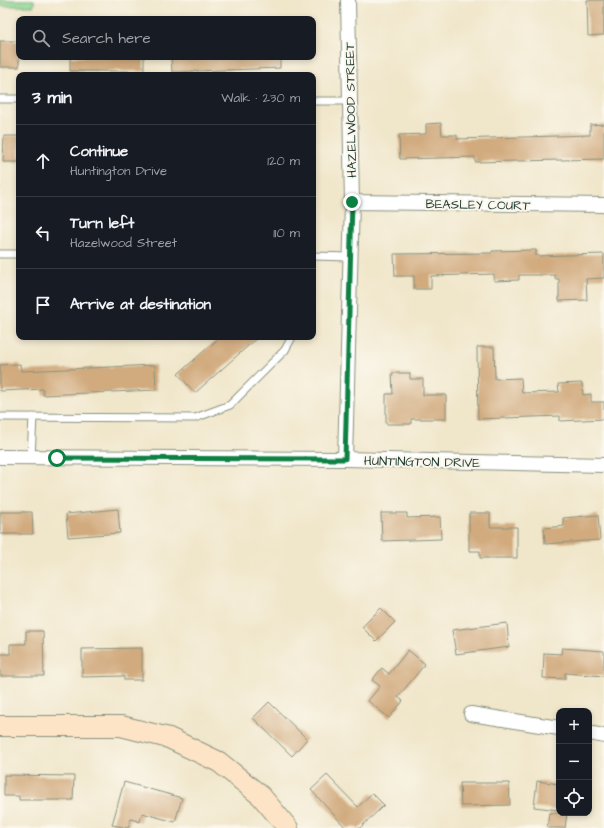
<!DOCTYPE html>
<html lang="en">
<head>
<meta charset="utf-8">
<style>
  :root { --surface:#171b24; --page:#20242c; --text:#f1f3f6; --muted:#9ea1a6; --line:#363941 }
  body { margin:0; font-family:"Architects Daughter",sans-serif; background:var(--page); color:var(--text) }
  .controls { position:absolute; right:12px; bottom:12px; display:grid; overflow:hidden; border-radius:8px; box-shadow:0 2px 6px #0003 }
  .controls button { width:36px; height:36px; display:grid; place-items:center; padding:0; border:0; border-bottom:1px solid var(--line); background:var(--surface); color:var(--text); font:20px sans-serif }
  .stop { position:absolute; width:12px; height:12px; margin:-9px; border:3px solid #0b8043; border-radius:50%; background:#fff }
  .stop.end { background:#0b8043; border-color:#fff; box-shadow:0 1px 4px #0008 }
  .list { margin:0; padding:0; list-style:none }
  h2 { display:flex; justify-content:space-between; align-items:center; height:52px; margin:0; padding:0 16px; font-size:17px }
  h2 small { font-size:13px; font-weight:400; color:var(--muted) }
  .list li { display:grid; grid-template-columns:26px 1fr auto; gap:12px; align-items:center; box-sizing:border-box; height:72px; padding:0 16px; border-top:1px solid var(--line) }
  .list b { display:block; font-size:15px; white-space:nowrap }
  .list p { margin:0; font-size:13px; white-space:nowrap; color:var(--muted) }
  .list em { font-size:13px; font-style:normal; color:var(--muted) }
  .icon { flex:none; width:22px; height:22px; fill:none; stroke:currentColor; stroke-width:2; stroke-linecap:round; stroke-linejoin:round }
  .map { position:relative; flex:none; width:604px; height:828px; overflow:hidden }
  .search { position:absolute; background:var(--surface); box-shadow:0 2px 6px #0003; left:16px; top:16px; width:300px; height:44px; display:flex; align-items:center; gap:10px; box-sizing:border-box; padding:0 14px; border-radius:8px; color:var(--muted); font-size:15px }
  .panel { position:absolute; background:var(--surface); box-shadow:0 2px 6px #0003; left:16px; top:72px; width:300px; height:268px; border-radius:8px }
  .map>svg:first-child { display:block }
</style>
</head>
<body>
<div class="map">
<svg width="604" height="828" viewBox="0 0 604 828">
  <rect width="100%" height="100%" fill="#fbf7ec"/>
  <filter id="ink" filterUnits="userSpaceOnUse"><feTurbulence type="fractalNoise" baseFrequency=".025" numOctaves="2"/><feDisplacementMap in="SourceGraphic" scale="8" xChannelSelector="R" yChannelSelector="G"/><feConvolveMatrix kernelMatrix="1 2 1 2 8 2 1 2 1" color-interpolation-filters="sRGB"/></filter>
  <filter id="wash" filterUnits="userSpaceOnUse"><feTurbulence type="fractalNoise" baseFrequency=".012" numOctaves="4" result="noise"/><feDisplacementMap in="SourceGraphic" scale="16" xChannelSelector="R" yChannelSelector="G"/><feGaussianBlur stdDeviation="0.9" result="paint"/><feColorMatrix in="noise" values="0 0 0 0 0 0 0 0 0 0 0 0 0 0 0 0 0 1.4 0 .05"/><feComposite in="paint" operator="in"/></filter>
  <g filter="url(#wash)">
    <rect width="100%" height="100%" fill="#f0e6ca"/>
    <path fill="#8fd893" stroke="#578a64" d="M0,0h34v6h-34z"/>
    <g id="blocks">
      <path fill="#d1aa7e" d="M587,0h17v35l-16,1z
        M0,41h19v26h-19z
        M70,57h74v14h-74z
        M171,57h109v11l-108,4z
        M441,123l1,12h15v4l133,-4v-10l14,-1v35l-129,3v-5l-75,2 -1,-24 27,-1v-10z
        M4,136h15v26h-16z
        M536,250v6l68,-2v24l-18,1 1,21 -28,1v-22h-4v-4h-36v5l-25,1v-7l-63,2v13h-17v-13h-19l-1,-22 98,-1v-2z
        M220,337h38l-63,56 -17,-19z
        M477,347h17l1,32 26,-1 1,15 37,-1 -1,-8 24,-1 1,12 8,-1v8h13v17l-44,2v-5l-82,3z
        M20,364l1,7 134,-6 1,25 -113,5v-6l-43,2v-26z
        M392,373h18v6h13v16h23v24h-35v5h-25v-30h7z
        M118,509l2,24 -52,4 -2,-23z
        M0,512h32l1,22h-33z
        M381,513h26v5l33,-1 1,22 -59,2z
        M469,513h21v14h27v31h-37v-7h-11z
        M598,515l2,25 -55,4 -1,-16 20,-2 -1,-8z
        M381,608l14,14 -19,19 -14,-14z
        M507,623l2,24 -53,7 -4,-24z
        M26,631h17l1,45h-44v-22h10v-10h16z
        M142,648v32h-18v-4l-42,1v-28z
        M562,648l42,3v25l-39,-3v6l-22,-1 1,-25 17,1z
        M408,650l17,14 -27,33 5,4 -14,17 -21,-17 12,-15 -8,-6 10,-12 7,6z
        M269,702l38,37 -15,17 -39,-38z
        M4,775l70,1 -1,24h-54v-4h-15z
        M327,775l31,32 14,-14 12,12 -24,23h-14l-35,-38z
        M537,781l22,3v26l-25,-3z
        M124,782l58,16 -7,24 -33,-9 -2,9 -9,-3 -3,9 -16,-3z
        M460,783h49l1,22 -49,1z
        M549,813h18l-2,15h-18z"/>
    </g>
  </g>
  <g filter="url(#ink)">
    <use href="#blocks" fill-opacity="0" stroke="#88927f" stroke-width="1"/>
    <g fill="none" stroke-linecap="round" stroke-linejoin="round">
      <g stroke="#88927f" stroke-width="9">
        <path id="lane" d="M0,99h19
          M313,101h37
          M0,254h19
          M313,256l37,1
          M0,417l195,1 35,-13 55,-55 7,-13
          M31,457l2,-40"/>
      </g>
      <g stroke="#88927f" stroke-width="16">
        <path id="street" d="M352,202l252,3
          M0,457l345,2 259,6
          M345,459l7,-257 -4,-202
          M471,714l88,14
          M589,733l15,3"/>
      </g>
      <g stroke="#88927f" stroke-width="22">
        <path id="secondary" d="M0,726h121l48,12 50,24 42,34 27,32"/>
      </g>
      <use href="#lane" stroke="#fff" stroke-width="7"/>
      <use href="#street" stroke="#fff" stroke-width="14"/>
      <use href="#secondary" stroke="#fee4c6" stroke-width="20"/>
    </g>
  </g>
  <g fill="none" stroke-linecap="round" stroke-linejoin="round" filter="url(#ink)">
    <path stroke="#0b8043" stroke-width="5" d="M57,458l288,1 7,-257"/>
  </g>
  <g text-anchor="middle" stroke-width="4" stroke-linejoin="round" paint-order="stroke">
    <g font-size="13" fill="#1f3d34" stroke="#fbf7ec">
      <text transform="translate(350 110) rotate(-91)" y="5">HAZELWOOD STREET</text>
      <text transform="translate(478 204) rotate(1)" y="5">BEASLEY COURT</text>
      <text transform="translate(422 461) rotate(1)" y="5">HUNTINGTON DRIVE</text>
    </g>
  </g>
</svg>
<div class="controls">
<button>+</button>
<button>−</button>
<button><svg class="icon" aria-label="locate" viewBox="0 0 24 24"><circle cx="12" cy="12" r="6"/><path d="M12 2v4M12 18v4M2 12h4M18 12h4"/></svg></button>
</div>
<div class="stop" style="left:57px;top:458px"></div>
<div class="stop end" style="left:352px;top:202px"></div>
<div class="search"><svg class="icon" aria-label="search" viewBox="0 0 24 24"><circle cx="10" cy="10" r="6"/><path d="M15 15l6 6"/></svg>Search here</div>
<section class="panel">
<h2>3 min<small>Walk · 230 m</small></h2>
<ul class="list">
<li><svg class="icon" aria-label="ahead" viewBox="0 0 24 24"><path d="M12 20V5M6 11l6-6 6 6"/></svg><div><b>Continue</b><p>Huntington Drive</p></div><em>120 m</em></li>
<li><svg class="icon" aria-label="left" viewBox="0 0 24 24"><path d="M17 20v-9H6M10 6l-5 5 5 5"/></svg><div><b>Turn left</b><p>Hazelwood Street</p></div><em>110 m</em></li>
<li><svg class="icon" aria-label="arrive" viewBox="0 0 24 24"><path d="M6 21V4h12l-3 4 3 4H6"/></svg><div><b>Arrive at destination</b></div></li>
</ul>
</section>
</div>
</body>
</html>
